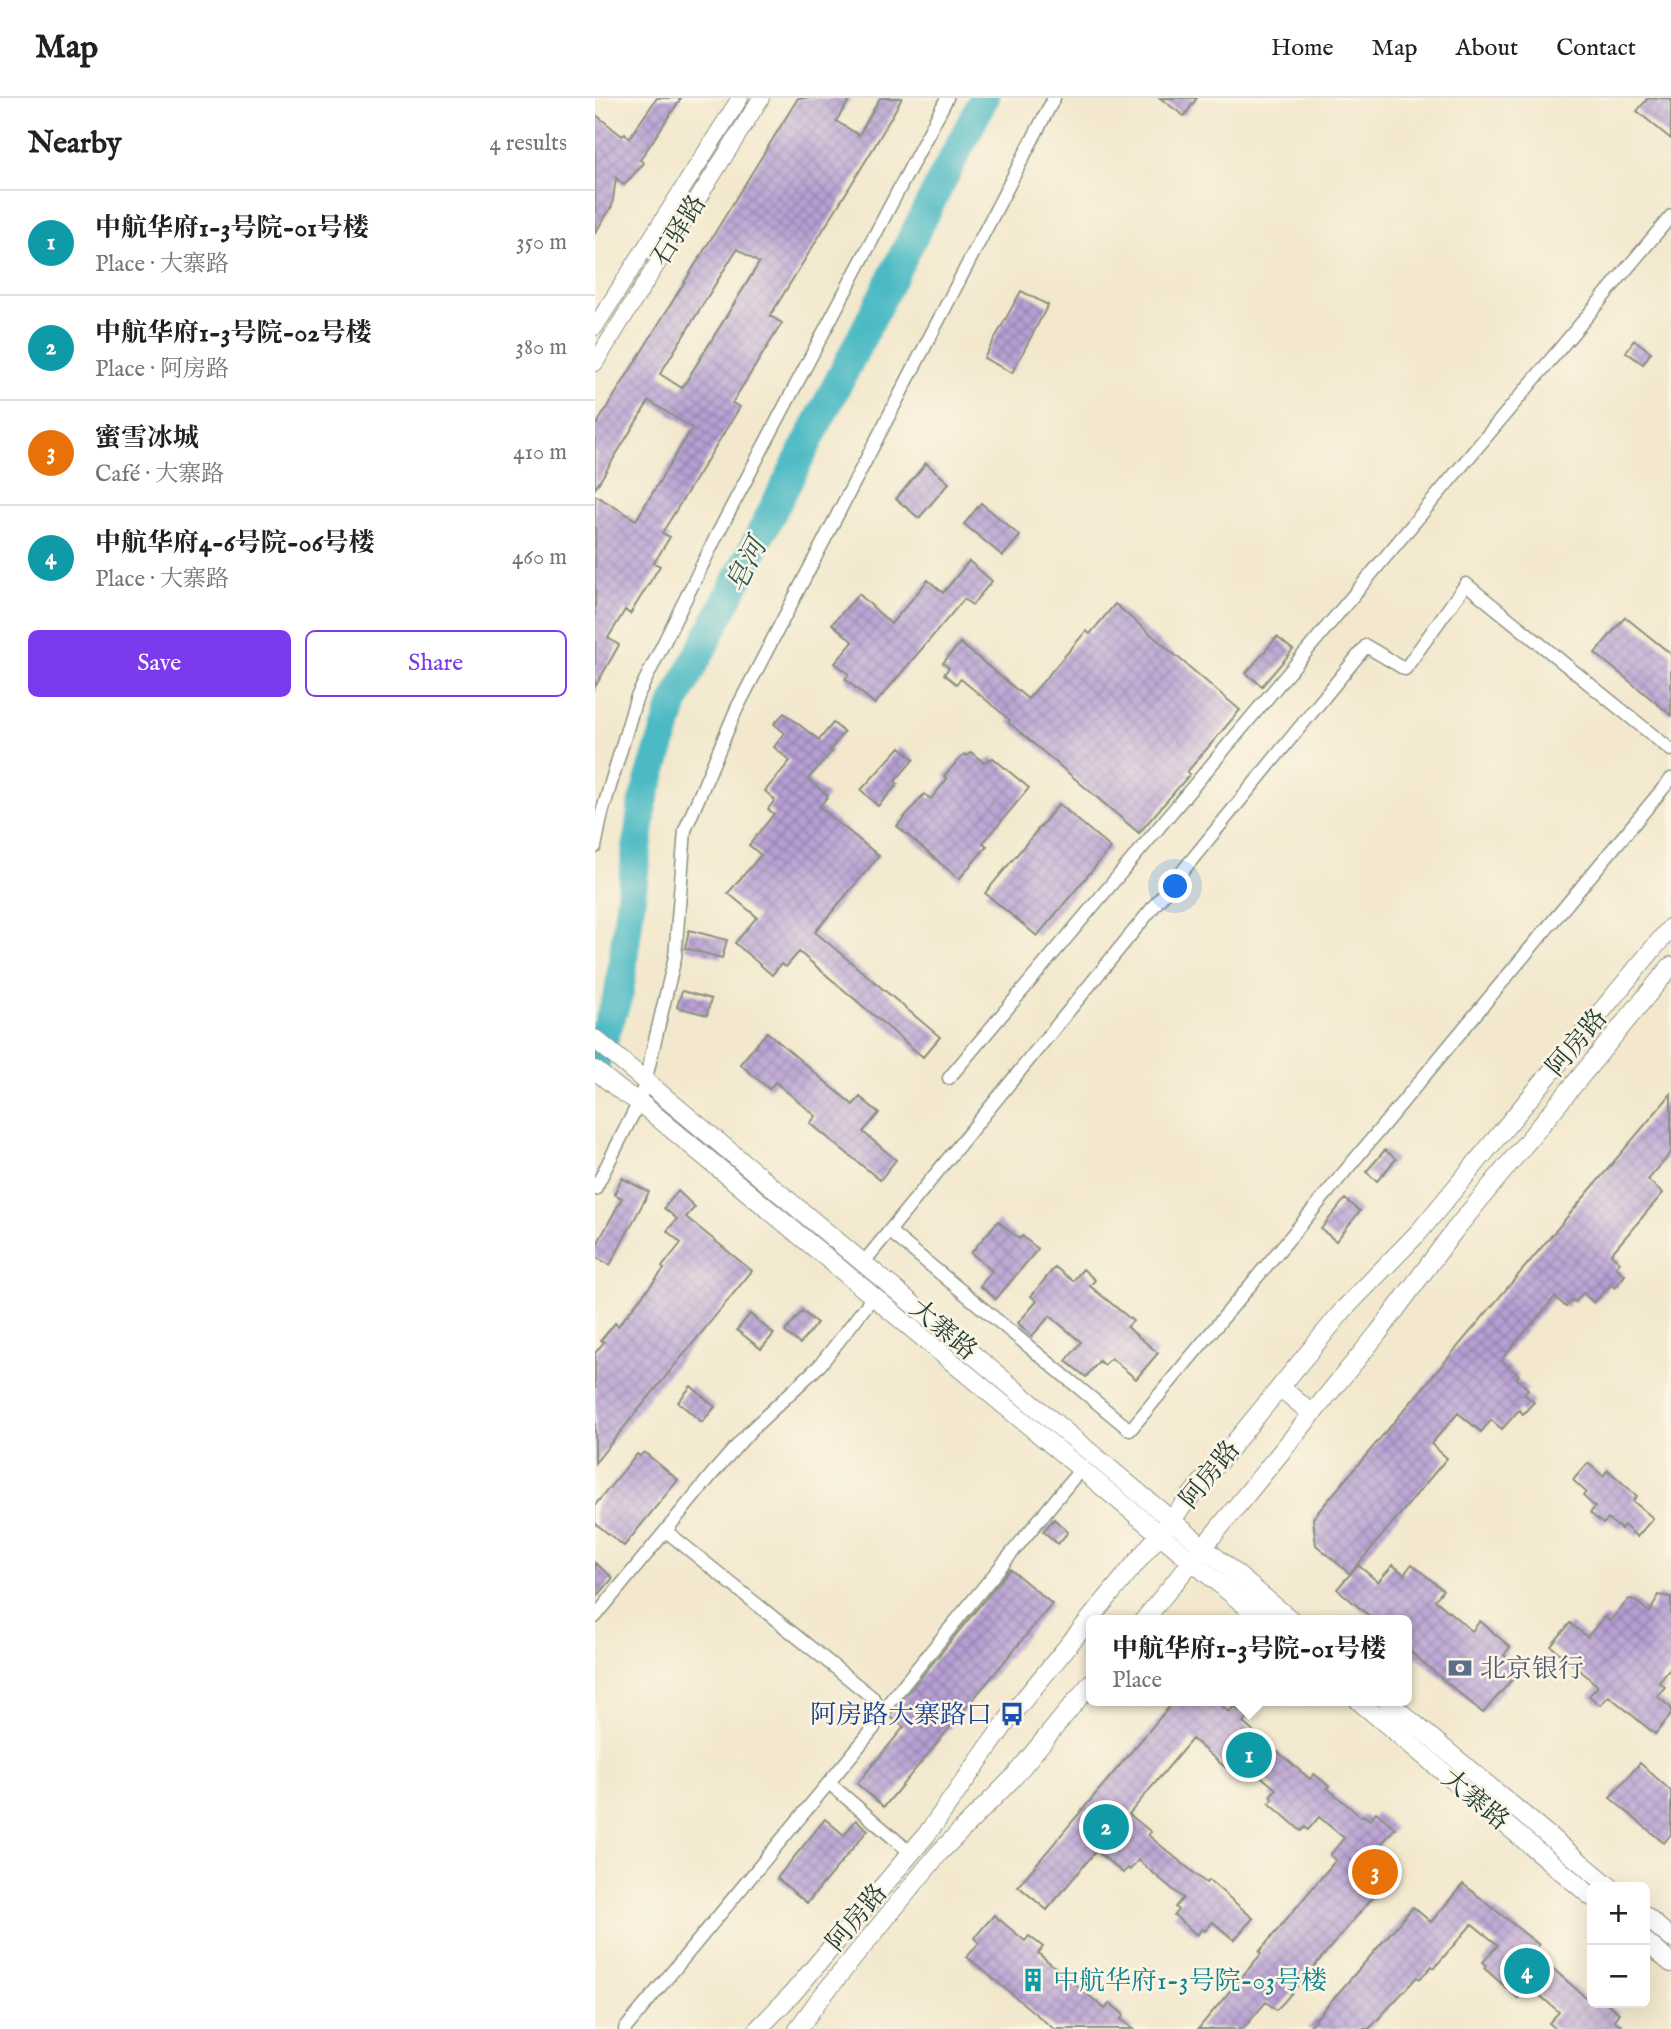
<!DOCTYPE html>
<html lang="en">
<head>
<meta charset="utf-8">
<style>
  :root { --surface:#fff; --page:#f2f2f2; --text:#202124; --muted:#757577; --line:#e0e0e0; --accent:#7c3aed }
  body { margin:0; font-family:"IM FELL English","Noto Serif SC",serif; background:var(--page); color:var(--text) }
  .controls { position:absolute; right:21px; bottom:21px; display:grid; overflow:hidden; border-radius:10px; box-shadow:0 7px 28px #0002 }
  .controls button { width:63px; height:63px; display:grid; place-items:center; padding:0; border:0; border-bottom:2px solid var(--line); background:var(--surface); color:var(--text); font:35px sans-serif }
  .you { position:absolute; left:581px; top:789px; width:24px; height:24px; margin:-18px; border:5px solid #fff; border-radius:50%; background:#1a73e8; box-shadow:0 0 0 10px #1a73e833 }
  .badge { display:grid; place-items:center; width:46px; height:46px; border-radius:50%; background:var(--accent); color:#fff; font-size:23px; font-weight:700 }
  .pin { position:absolute; translate:-50% -50%; border:4px solid #fff; box-shadow:0 2px 7px #0006 }
  .popup { position:absolute; left:491px; top:1517px; width:326px; height:91px; box-sizing:border-box; display:grid; place-content:center; border-radius:10px; background:var(--surface); filter:drop-shadow(0 2px 5px #0005); font-size:23px; white-space:nowrap; color:var(--muted) }
  .popup b { font-size:26px; color:var(--text) }
  .popup::after { content:''; position:absolute; left:50%; top:100%; margin-left:-14px; border:14px solid transparent; border-top-color:var(--surface) }
  .list { margin:0; padding:0; list-style:none }
  h2 { display:flex; justify-content:space-between; align-items:center; height:91px; margin:0; padding:0 28px; font-size:30px }
  h2 small { font-size:23px; font-weight:400; color:var(--muted) }
  .list li { display:grid; grid-template-columns:46px 1fr auto; gap:21px; align-items:center; box-sizing:border-box; height:105px; padding:0 28px; border-top:2px solid var(--line) }
  .list b { display:block; font-size:26px; white-space:nowrap }
  .list p { margin:0; font-size:23px; white-space:nowrap; color:var(--muted) }
  .list em { font-size:23px; font-style:normal; color:var(--muted) }
  .actions { display:flex; gap:14px; padding:21px 28px }
  .actions a { flex:1; padding:16px 0; border:2px solid var(--accent); border-radius:10px; text-align:center; font-size:24px; color:var(--accent) }
  .actions .main { background:var(--accent); color:#fff }
  .map { position:relative; flex:none; width:1076px; height:1931px; overflow:hidden }
  header { display:flex; align-items:center; gap:42px; box-sizing:border-box; height:98px; padding:0 35px; background:var(--surface); border-bottom:2px solid var(--line) }
  header strong { font-size:33px }
  nav { display:flex; gap:38px; margin-inline-start:auto; font-size:24px }
  main { display:flex }
  aside { flex:1; background:var(--surface) }
  .map>svg:first-child { display:block }
</style>
</head>
<body>
<header>
<strong>Map</strong>
<nav><a>Home</a><a>Map</a><a>About</a><a>Contact</a></nav>
</header>
<main>
<aside>
<h2>Nearby<small>4 results</small></h2>
<ul class="list">
<li><span class="badge" style="background:#0f9aa8">1</span><div><b>中航华府1-3号院-01号楼</b><p>Place · 大寨路</p></div><em>350 m</em></li>
<li><span class="badge" style="background:#0f9aa8">2</span><div><b>中航华府1-3号院-02号楼</b><p>Place · 阿房路</p></div><em>380 m</em></li>
<li><span class="badge" style="background:#e8710a">3</span><div><b>蜜雪冰城</b><p>Café · 大寨路</p></div><em>410 m</em></li>
<li><span class="badge" style="background:#0f9aa8">4</span><div><b>中航华府4-6号院-06号楼</b><p>Place · 大寨路</p></div><em>460 m</em></li>
</ul>
<div class="actions"><a class="main">Save</a><a>Share</a></div>
</aside>
<div class="map">
<svg width="1076" height="1931" viewBox="0 0 1076 1931">
  <defs>
    <pattern id="building-cross-hatch" width="8" height="8" patternUnits="userSpaceOnUse" patternTransform="scale(1.75)"><rect width="8" height="8" fill="#b79fd4"/><path d="M0 0l8 8M0 8l8-8" fill="none" stroke="#9483ad"/></pattern>
  </defs>
  <rect width="100%" height="100%" fill="#fcf5e5"/>
  <filter id="ink" filterUnits="userSpaceOnUse"><feTurbulence type="fractalNoise" baseFrequency=".0143" numOctaves="2"/><feDisplacementMap in="SourceGraphic" scale="14" xChannelSelector="R" yChannelSelector="G"/><feConvolveMatrix kernelMatrix="1 2 1 2 8 2 1 2 1" color-interpolation-filters="sRGB"/></filter>
  <filter id="wash" filterUnits="userSpaceOnUse"><feTurbulence type="fractalNoise" baseFrequency=".00686" numOctaves="4" result="noise"/><feDisplacementMap in="SourceGraphic" scale="28" xChannelSelector="R" yChannelSelector="G"/><feGaussianBlur stdDeviation="1.57" result="paint"/><feColorMatrix in="noise" values="0 0 0 0 0 0 0 0 0 0 0 0 0 0 0 0 0 1.4 0 .05"/><feComposite in="paint" operator="in"/></filter>
  <g filter="url(#wash)">
    <rect width="100%" height="100%" fill="#f3e8cd"/>
    <g fill="none" stroke-linecap="round" stroke-linejoin="round">
      <path stroke="#4bbac4" stroke-width="30" d="M0,965l24,-70 24,-192 31,-98 310,-605"/>
    </g>
    <g id="blocks">
      <path fill="url(#building-cross-hatch)" fill-rule="evenodd" d="M62,0h24l-41,62 4,3 -20,22 -8,-7 -4,28 -17,27v-119l27,22 3,-3 4,5z
        M203,0h53l-15,23 23,14 21,-37h22l-29,51 -103,167 12,7 -50,80 8,4 -78,126 8,4 -16,26 6,3 -30,48 -5,-4 -17,28 11,7 -24,42v-192l41,25 56,-92 -43,-27 -54,88v-62zM142,151l22,14 -77,125 -22,-14z
        M565,0h37l-13,18z
        M1053,0h23v41l-34,-28z
        M426,193l27,14 -36,68 -28,-15z
        M1039,242l17,12 -8,12 -17,-12z
        M331,365l23,20 -30,35 -23,-19z
        M386,405l39,33 -17,20 -39,-32z
        M374,463l23,20 -20,24 -8,-6 -89,105 -30,-25 4,-5 -14,-11 18,-21 -21,-18 27,-30 32,30 37,-44 15,13z
        M520,506l125,106 -53,62 3,2 -51,59 -131,-111 2,-2 -49,-41 -5,5 -12,-10 5,-6 -6,-5 17,-20 68,56 58,-68 4,3z
        M1030,519l46,37v61l-76,-62z
        M682,539l16,13 -31,36 -16,-13z
        M189,615l35,27 14,-17 11,9 -14,18 2,1 -24,28 20,17 -9,11 60,49 -64,76 125,105 -17,20 -124,-105 -13,15 -5,-3 -9,11 -37,-32 22,-26 -29,-24 33,-38 -12,-10 25,-31 -6,-5 7,-9 -10,-9 25,-30 -16,-14 11,-14 -11,-9z
        M305,649l14,12 -19,22 3,3 -20,22 -17,-16z
        M376,654l12,10 10,-4 36,30 -46,55 4,3 -28,33 -62,-53 27,-32 7,5 16,-20 -3,-3 20,-22 3,2z
        M464,706l52,44 -74,88 -52,-43z
        M94,832l38,10 -5,18 -37,-10z
        M87,893l29,8 -4,16 -30,-8z
        M172,934l86,73 7,-8 19,16 -16,19 33,28 -16,20 -70,-57 6,-7 -41,-34 -6,7 -29,-25z
        M1076,996v59l-23,27 15,13 -52,61 9,8 -4,5 9,8 -10,13 -4,-4 -17,19 -11,-10 -8,9 -3,-2 -6,7 -11,-10 -54,63 18,15 -3,3 12,11 -4,5 10,8 -11,12 -4,-4 -17,19 -11,-9 -10,12 -23,-19 -27,31 16,14 -97,116 -34,-29 -3,-27z
        M790,1052l11,9 -19,22 -11,-9z
        M27,1080l27,14 -39,73 -15,-8v-9l27,-50 -8,-4z
        M83,1093l17,16 -9,10 66,54 -157,192v-110l9,-11 -3,-2 14,-17 3,3 46,-57 -2,-2 19,-24 -14,-12 10,-12 -13,-11z
        M750,1101l15,12 -24,30 -15,-12z
        M403,1123l21,18 3,-3 16,13 -42,50 -16,-13 12,-15 -21,-18z
        M460,1169l18,14 10,-12 12,11 -5,6 43,35 -6,6 31,26 -22,26 -25,-21 -7,7 -5,-4 -13,16 -20,-16 15,-19 -31,-26 -18,20 -14,-13 19,-22 -6,-5z
        M207,1213l15,12 -17,21 -15,-12z
        M155,1216l24,20 -13,15 -24,-19z
        M96,1288l24,21 -13,15 -24,-20z
        M49,1354l34,28 -54,66 -29,-23v-18l42,-51 3,2z
        M993,1365l15,13 5,-6 29,26 -4,5 20,17 -16,19 -13,-12 -3,4 -13,-10 -5,5 -13,-11 5,-6 -12,-11 3,-4 -13,-12z
        M459,1421l14,13 -10,12 -15,-13z
        M0,1465l18,15 -18,21z
        M817,1466l31,26 -8,10 37,31 8,-10 30,26 -6,8 17,14 -38,44 -77,-65v-28h-32l-37,-31 21,-24 20,17 15,-17 11,9z
        M415,1471l42,35 -168,203 -27,-23 47,-57 -15,-11z
        M1063,1497l13,2v71l-12,14 6,5 -8,9 14,12v7l-16,19 -46,-38 -9,9 -11,-9 9,-10 -47,-40 19,-23 17,14 17,-20 6,4 19,-22 5,1 16,13z
        M579,1603h42l13,11 5,-6 14,12 -5,5 67,56 4,-5 15,12 -2,2 34,29 2,-2 7,5 6,-8 19,16 -32,38 21,18 -101,119 -7,7 -10,-8 -23,27h-45l63,-75 -2,-2 77,-92 -6,-5 14,-17 -25,-21 -11,13 -3,-3 -4,4 -32,-28 4,-4 -3,-3 6,-7 -30,-25 -5,7 -3,-2 -5,5 -41,-35 -63,75 22,18 -3,3 58,48 3,-3 44,38 -19,22 -21,-18 -8,9 -3,-2 -5,6 -23,-20 4,-5 -3,-3 8,-9 -45,-38 -8,10 -2,-2 -5,5 -27,-22 -49,59 -29,-24z
        M1045,1665l31,28v43l-7,9 -54,-45z
        M230,1721l19,16 12,-15 12,10 -61,73 -30,-25z
        M868,1786l76,61 -5,7 58,51h15l12,10 -5,7 11,9h-69l-7,-6 10,-11 -30,-26 -11,12 -34,-30 2,-3 -3,-3 15,-17 -26,-21 -38,44 -2,-2 -12,13 -3,-2 -48,52h-62l106,-122 18,15z
        M399,1817l31,26 4,-5 14,11 -5,6 67,56 5,-6 14,12 -3,4 12,10h-79l-87,-72 12,-14 -5,-5z"/>
    </g>
  </g>
  <g filter="url(#ink)">
    <use href="#blocks" fill-opacity="0" stroke="#899280" stroke-width="2"/>
    <g fill="none" stroke-linecap="round" stroke-linejoin="round">
      <g stroke="#899280" stroke-width="15">
        <path id="minor" d="M0,749l7,-34 34,-114 82,-166 229,-435
          M354,980l722,-862
          M0,1091l44,-87 6,-20 30,-125 10,-127 51,-120 318,-612
          M294,1133l241,199 541,-651
          M269,1164l502,-616 39,23 61,-85 205,166
          M0,1519l118,-144 38,-43 69,-65 53,-68
          M282,1619l203,-247
          M234,1685l82,70
          M30,1931l249,-301c4,-11 4,-18 -1,-30l-207,-167"/>
      </g>
      <g stroke="#899280" stroke-width="18">
        <path id="tertiary" d="M0,229l145,-229
          M0,265l166,-265"/>
      </g>
      <g stroke="#899280" stroke-width="20">
        <path id="secondary" d="M0,941l696,581
          M0,972l26,21 18,11 624,518
          M685,1289l32,27
          M549,1522l235,-288 75,-101 217,-265
          M764,1603l233,196
          M792,1603l223,186
          M1050,1818l26,22
          M1050,1843l26,22
          M163,1931l34,-35 135,-160 85,-120 333,-406 74,-76 252,-305
          M203,1931l20,-28 121,-148 73,-74 79,-96"/>
      </g>
      <use href="#minor" stroke="#fff" stroke-width="12"/>
      <use href="#tertiary" stroke="#fff" stroke-width="16"/>
      <use href="#secondary" stroke="#fff" stroke-width="18"/>
    </g>
  </g>
  <defs>
    <g id="bank-bare" transform="scale(1.89)"><path d="M-6-4H6V4H-6ZM0-2.3a2.3 2.3 0 1 0 0 4.6a2.3 2.3 0 1 0 0-4.6Z" fill="#5c6f8a" stroke="#fcf5e5" stroke-width="2.5" paint-order="stroke"/></g>
    <g id="bus-bare" transform="scale(1.89)"><path d="M-5-6H5V4H4V6H2V4H-2V6H-4V4H-5ZM-3.5-4V0h7V-4ZM-3.5 1.2v1.5H-2V1.2ZM2 1.2v1.5H3.5V1.2Z" fill="#1a4fb4" stroke="#fcf5e5" stroke-width="2.5" paint-order="stroke"/></g>
    <g id="building-bare" transform="scale(1.89)"><path d="M-4-6H4V6H1V3H-1V6H-4ZM-2.5-4.3h1.7v1.8h-1.7ZM.8-4.3h1.7v1.8H.8ZM-2.5-1h1.7V.8h-1.7ZM.8-1h1.7V.8H.8Z" fill="#0f9aa8" stroke="#fcf5e5" stroke-width="2.5" paint-order="stroke"/></g>
  </defs>
  <g fill-rule="evenodd">
    <use href="#bank-bare" x="865" y="1570"/>
    <use href="#bus-bare" x="417" y="1616"/>
    <use href="#building-bare" x="438" y="1882"/>
  </g>
  <g text-anchor="middle" stroke-width="5" stroke-linejoin="round" paint-order="stroke">
    <g font-size="26" fill="#1f3d34" stroke="#fcf5e5">
      <text transform="translate(83 132) rotate(-58)" y="9">石驿路</text>
      <text transform="translate(981 944) rotate(-50)" y="9">阿房路</text>
      <text transform="translate(349 1231) rotate(40)" y="9">大寨路</text>
      <text transform="translate(614 1376) rotate(-51)" y="9">阿房路</text>
      <text transform="translate(881 1701) rotate(40)" y="9">大寨路</text>
      <text transform="translate(261 1819) rotate(-50)" y="9">阿房路</text>
    </g>
    <g font-size="26" fill="#4e5e75" stroke="#fcf5e5" text-anchor="start">
      <text x="885" y="1579">北京银行</text>
    </g>
    <g font-size="26" fill="#164399" stroke="#fcf5e5" text-anchor="end">
      <text x="397" y="1625">阿房路大寨路口</text>
    </g>
    <g font-size="26" fill="#0d838f" stroke="#fcf5e5" text-anchor="start">
      <text x="458" y="1891">中航华府1-3号院-03号楼</text>
    </g>
    <g font-size="28" font-style="italic" fill="#2a5c58" stroke="#fcf5e5">
      <text transform="translate(150 467) rotate(-63)" y="10">皂河</text>
    </g>
  </g>
</svg>
<div class="controls">
<button>+</button>
<button>−</button>
</div>
<div class="you"></div>
<div class="pin badge" style="left:654px;top:1657px;background:#0f9aa8">1</div>
<div class="popup"><b>中航华府1-3号院-01号楼</b>Place</div>
<div class="pin badge" style="left:511px;top:1729px;background:#0f9aa8">2</div>
<div class="pin badge" style="left:780px;top:1774px;background:#e8710a">3</div>
<div class="pin badge" style="left:932px;top:1873px;background:#0f9aa8">4</div>
</div>
</main>
</body>
</html>
